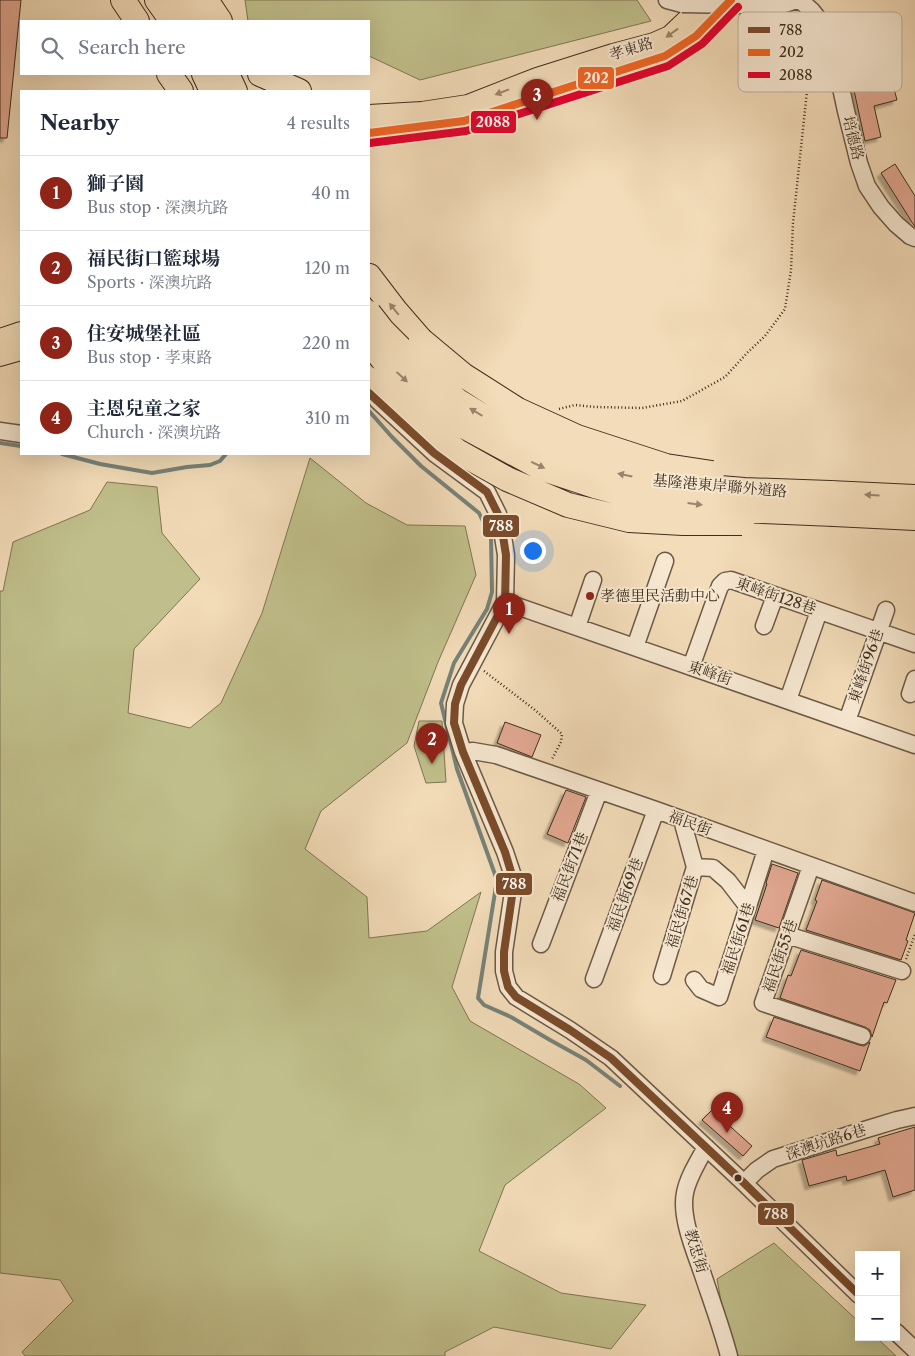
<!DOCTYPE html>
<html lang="en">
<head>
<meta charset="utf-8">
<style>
  :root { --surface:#fff; --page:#f6f6f7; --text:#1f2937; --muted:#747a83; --line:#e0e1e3; --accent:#8f2418 }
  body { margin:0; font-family:"Libre Caslon Text","Noto Serif TC",serif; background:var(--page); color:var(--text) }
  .controls { position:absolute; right:15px; bottom:15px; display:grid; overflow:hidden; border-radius:0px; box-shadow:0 5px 20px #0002 }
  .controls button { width:45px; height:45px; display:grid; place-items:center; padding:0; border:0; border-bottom:1px solid var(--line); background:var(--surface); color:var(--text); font:25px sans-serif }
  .you { position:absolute; left:532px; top:550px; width:18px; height:18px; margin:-12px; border:4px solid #fff; border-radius:50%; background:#1a73e8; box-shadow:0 0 0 8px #1a73e833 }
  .badge { display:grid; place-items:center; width:32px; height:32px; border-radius:50%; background:var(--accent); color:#fff; font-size:16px; font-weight:700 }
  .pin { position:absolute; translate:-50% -41px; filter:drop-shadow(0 1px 2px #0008) }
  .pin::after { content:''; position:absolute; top:26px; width:18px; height:15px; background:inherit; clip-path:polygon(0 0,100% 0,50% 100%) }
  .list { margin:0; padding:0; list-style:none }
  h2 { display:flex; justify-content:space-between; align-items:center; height:65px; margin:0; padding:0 20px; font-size:21px }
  h2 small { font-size:16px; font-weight:400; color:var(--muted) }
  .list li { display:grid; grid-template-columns:32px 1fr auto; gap:15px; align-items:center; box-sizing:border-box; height:75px; padding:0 20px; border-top:1px solid var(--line) }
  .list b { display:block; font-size:19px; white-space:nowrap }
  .list p { margin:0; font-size:16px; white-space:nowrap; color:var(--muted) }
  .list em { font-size:16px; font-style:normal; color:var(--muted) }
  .icon { flex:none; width:28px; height:28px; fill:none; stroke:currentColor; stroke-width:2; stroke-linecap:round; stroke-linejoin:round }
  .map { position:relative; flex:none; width:915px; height:1356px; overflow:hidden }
  .search { position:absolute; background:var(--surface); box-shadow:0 5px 20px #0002; left:20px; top:20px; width:350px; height:55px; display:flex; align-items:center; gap:12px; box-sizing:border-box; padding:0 18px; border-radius:0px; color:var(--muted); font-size:19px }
  .panel { position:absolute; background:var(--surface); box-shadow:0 5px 20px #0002; left:20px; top:90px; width:350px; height:365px; border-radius:0px }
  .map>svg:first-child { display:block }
</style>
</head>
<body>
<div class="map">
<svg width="915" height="1356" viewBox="0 0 915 1356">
  <defs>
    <filter id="shadow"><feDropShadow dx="-4" dy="4" stdDeviation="1" flood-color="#0004"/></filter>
  </defs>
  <rect width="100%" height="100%" fill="#f3dcb9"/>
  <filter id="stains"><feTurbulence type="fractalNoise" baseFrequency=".004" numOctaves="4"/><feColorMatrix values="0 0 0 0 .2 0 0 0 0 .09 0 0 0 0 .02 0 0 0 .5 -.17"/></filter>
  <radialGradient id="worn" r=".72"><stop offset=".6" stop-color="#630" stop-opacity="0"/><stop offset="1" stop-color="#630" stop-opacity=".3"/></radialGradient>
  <path fill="#c0bf8b" stroke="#7f7654" d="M245,0h392l14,21 -231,59 -51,-24v-35h-121z
    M310,458l56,45 41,22 58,1 11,49 -38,87 -31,81 -86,68 -16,38 62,48 2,41 58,-7 54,-39 -29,95 18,34 109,63 27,24 -101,77 -26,66 82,42 85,12 -35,44 -117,-22 -49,25v4h-420l-3,-4 51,-51 -13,-21 -60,-7v-682h3l10,-49 77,-32 17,-28 50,5 5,46 38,46 -66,70 -6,64 62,15 31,-25 41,-90z
    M419,721h23l4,61 -20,1 -12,-37z
    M774,1243l85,79v15h17l20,19h-165l-14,-77z"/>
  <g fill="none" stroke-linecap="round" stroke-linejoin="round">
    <path stroke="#778279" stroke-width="4" d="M369,411l23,26 29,29 58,47 12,25 1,54 -5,17 -33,54 -13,40 16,66 40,111 -19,118 6,7 27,12 39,23 36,20 34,26
      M0,443l21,3
      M62,454l38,10 52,9 35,-6 23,-2 10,-4 6,-7"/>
  </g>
  <path fill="#e3a993" stroke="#3e2e1e" filter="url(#shadow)" d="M0,0h21l-14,138h-7z
    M862,45l6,30 21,-5 8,30 -23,6 7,31 -16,4 -20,-92z
    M895,164l20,32v31l-34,-54z
    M505,722l36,13 -9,22 -35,-14z
    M566,790l20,7 -18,46 -21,-9z
    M772,864l26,9 -19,55 -24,-8 12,-36 -1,-1z
    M822,880l93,33 -9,27 2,1 -7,19 -95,-30 11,-29 -2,-1z
    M801,950l95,30 -9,23 -3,-1 -12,35 -2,-7 -5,-3 -85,-29 8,-23 3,1z
    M774,1017l85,28 5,1 6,-4 -10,29 -94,-34z
    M712,1110l40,36 -9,10 -41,-36z
    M915,1127v63l-22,7 -8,-27 -38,11 -1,-5 -37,10 -7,-26 34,-10 1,6 43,-12 -2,-6z"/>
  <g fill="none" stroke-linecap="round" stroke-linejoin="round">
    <g stroke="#6b5a45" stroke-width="19">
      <path id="minor" d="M667,0l15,4
        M800,0l12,11 12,15 11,34 11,51 13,52 8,23 14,21 15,17 14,12 5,2
        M741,5l38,1 18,-6
        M377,400l57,53 53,39 11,22 4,16 4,25 -1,47 -44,83 -6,19 -1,19 9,29 42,100 7,21 2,9 -1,10 -9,60v19l4,16 8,10 54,33 41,28 133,125 115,112
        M0,431l21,3
        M505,602l410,143
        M764,626l11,-30
        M577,627l16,-47
        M635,647l30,-86
        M691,667l29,-81 5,-5 6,-1 184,64
        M910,694l5,-15
        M788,700l31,-89
        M847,721l39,-111
        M463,752l10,-1 23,4 160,55 259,93
        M811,866l-48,137 99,33
        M695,867l18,1 15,13 20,26
        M787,935l115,36
        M541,944l58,-153
        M662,976l33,-109 -13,-47
        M594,979l62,-169
        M694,980l7,9 18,8 47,-147
        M706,1147c-8,15 -18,30 -21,46 -5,24 10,59 18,82 9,27 19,54 26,81
        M744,1183l13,-13 16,-11 91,-29 33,-10 18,-4
        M896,1332l19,18"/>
    </g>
    <g stroke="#3e2e1e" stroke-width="22">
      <path id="major" d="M369,115l53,-3 46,-7 69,-27 76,-24 41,-11 16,-7 38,-36
        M369,133l95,-12 201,-65 31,-20 35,-36
        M0,339l21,-7
        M0,356l21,-6"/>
    </g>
    <g stroke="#3e2e1e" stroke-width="26">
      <path id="highway" d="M123,0l14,21
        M157,0l15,21
        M183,0l13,21
        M206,0l14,21
        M169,74l12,17
        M204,74l8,17
        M227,74l8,17
        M260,74l39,17
        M369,276l26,34 26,30
        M830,493l85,4
        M834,514l81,4"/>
    </g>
    <path stroke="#3e2e1e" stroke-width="2.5" stroke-dasharray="1 2.5" stroke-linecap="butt" d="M559,409l16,-4 20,2 47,1 40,-7 43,-24 22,-24 18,-17 20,-27 6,-39 2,-47 14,-132 -5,-43v-25
      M484,671l51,39 27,24 -1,8 -9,17
      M906,959l9,-25"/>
    <use href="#minor" stroke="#f7e8d2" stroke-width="16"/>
    <use href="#major" stroke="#f3dcb9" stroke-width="20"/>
    <use href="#highway" stroke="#f3dcb9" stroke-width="24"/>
    <g stroke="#6b5a45" stroke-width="19" stroke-linecap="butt">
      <path id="minor-bridge" d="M682,4l59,1"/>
    </g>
    <g stroke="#3e2e1e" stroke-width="26" stroke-linecap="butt">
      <path id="highway-bridge" d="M369,313l14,18 39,39 36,31 48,29 47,21 65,23 54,10 72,6 86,3
        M421,340l42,35 55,35 59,27 89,29 46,7
        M369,342l14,18 47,43 22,17 89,48 57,19 32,9 110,14 94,4
        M369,379l37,32 51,40 50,28 61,26 61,15 54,3h59"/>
    </g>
    <use href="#minor-bridge" stroke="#f7e8d2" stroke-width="16"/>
    <use href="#highway-bridge" stroke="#f3dcb9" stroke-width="24"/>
    <g stroke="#f7e8d2" stroke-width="11">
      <path id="bus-1" d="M369,393l65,60 53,39 11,22 4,16 4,25 -1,47 -44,83 -6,19 -1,19 9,29 42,100 9,30 -10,70v19l4,16 8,10 54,33 41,28 133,125 115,112"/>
    </g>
    <g stroke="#f7e8d2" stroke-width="11">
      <path id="bus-2" d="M369,133l95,-12 201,-65 31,-20 35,-36"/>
    </g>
    <g stroke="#f7e8d2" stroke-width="11">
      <path id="bus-3" d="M370,143l96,-12 202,-65 34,-22 36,-37"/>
    </g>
    <use href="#bus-1" stroke="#7a4b2a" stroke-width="8"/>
    <use href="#bus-2" stroke="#f26522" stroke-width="8"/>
    <use href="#bus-3" stroke="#e4002b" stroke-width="8"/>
  </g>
  <defs><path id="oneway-solid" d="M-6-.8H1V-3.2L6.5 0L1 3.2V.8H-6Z" transform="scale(1.25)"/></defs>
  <g fill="#98856c">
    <use href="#oneway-solid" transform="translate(672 33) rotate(144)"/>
    <use href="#oneway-solid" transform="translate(502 92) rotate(159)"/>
    <use href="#oneway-solid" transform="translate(394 309) rotate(-129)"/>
    <use href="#oneway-solid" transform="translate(402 377) rotate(43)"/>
    <use href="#oneway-solid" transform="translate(476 412) rotate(-149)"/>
    <use href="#oneway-solid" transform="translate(538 465) rotate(25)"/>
    <use href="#oneway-solid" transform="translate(625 475) rotate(-168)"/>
    <use href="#oneway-solid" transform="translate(872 495) rotate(-177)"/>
    <use href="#oneway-solid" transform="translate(695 504) rotate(7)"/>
  </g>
  <circle fill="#8f2418" stroke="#f7e8d2" stroke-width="2" cx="590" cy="596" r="5"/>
  <circle fill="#3e2e1e" stroke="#f7e8d2" stroke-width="2" cx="738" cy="1178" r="4.5"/>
  <g text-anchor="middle" stroke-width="4" stroke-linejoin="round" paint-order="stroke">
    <g font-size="15" fill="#3e2e1e" stroke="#f7e8d2">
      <text transform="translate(631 49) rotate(-17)" y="5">孝東路</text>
      <text transform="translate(853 138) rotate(76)" y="5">培德路</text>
      <text transform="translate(720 486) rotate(5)" y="5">基隆港東岸聯外道路</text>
      <text transform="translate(776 596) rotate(19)" y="5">東峰街128巷</text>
      <text transform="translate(866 666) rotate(-71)" y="5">東峰街96巷</text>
      <text transform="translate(710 673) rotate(19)" y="5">東峰街</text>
      <text transform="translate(690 823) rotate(20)" y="5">福民街</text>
      <text transform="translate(570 867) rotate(-69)" y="5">福民街71巷</text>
      <text transform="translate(625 895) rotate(-70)" y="5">福民街69巷</text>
      <text transform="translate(682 912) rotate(-73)" y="5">福民街67巷</text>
      <text transform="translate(738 939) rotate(-72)" y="5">福民街61巷</text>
      <text transform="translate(780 956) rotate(-71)" y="5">福民街55巷</text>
      <text transform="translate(826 1142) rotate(-18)" y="5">深澳坑路6巷</text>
      <text transform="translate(696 1251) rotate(73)" y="5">教忠街</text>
    </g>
    <g font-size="15" fill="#3e2e1e" stroke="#f7e8d2" text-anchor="start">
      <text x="600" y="601">孝德里民活動中心</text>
    </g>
  </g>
  <rect x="738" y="12" width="164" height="80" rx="8" fill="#f7e8d2" stroke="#c0b09c" stroke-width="1"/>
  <rect x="748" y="27" width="22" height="6" fill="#7a4b2a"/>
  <rect x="748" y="49" width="22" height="7" fill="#f26522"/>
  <rect x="748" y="72" width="22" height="6" fill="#e4002b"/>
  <g font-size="14" fill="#3e2e1e">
    <text x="779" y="35">788</text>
    <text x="779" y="57">202</text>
    <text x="779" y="80">2088</text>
  </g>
  <g stroke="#f7e8d2" stroke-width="2">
    <rect x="577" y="66" width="38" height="24" rx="5" fill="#f26522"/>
    <rect x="470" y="110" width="47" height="24" rx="5" fill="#e4002b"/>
    <rect x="482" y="514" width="38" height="24" rx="5" fill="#7a4b2a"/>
    <rect x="495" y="872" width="38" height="24" rx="5" fill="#7a4b2a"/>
    <rect x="757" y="1202" width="38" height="24" rx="5" fill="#7a4b2a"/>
  </g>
  <g font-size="14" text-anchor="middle" font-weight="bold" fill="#fff">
    <text x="596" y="83">202</text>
    <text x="493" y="127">2088</text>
    <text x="501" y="531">788</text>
    <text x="514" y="889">788</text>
    <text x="776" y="1219">788</text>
  </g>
  <rect width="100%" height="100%" filter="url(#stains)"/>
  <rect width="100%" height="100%" fill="url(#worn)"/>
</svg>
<div class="controls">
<button>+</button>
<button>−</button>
</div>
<div class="you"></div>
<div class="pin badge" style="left:509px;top:634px">1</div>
<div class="pin badge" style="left:432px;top:764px">2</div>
<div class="pin badge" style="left:537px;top:120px">3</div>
<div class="pin badge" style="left:727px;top:1133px">4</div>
<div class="search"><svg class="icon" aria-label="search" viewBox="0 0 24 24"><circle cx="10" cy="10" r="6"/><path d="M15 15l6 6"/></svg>Search here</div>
<section class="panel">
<h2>Nearby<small>4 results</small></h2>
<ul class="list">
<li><span class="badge">1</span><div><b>獅子園</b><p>Bus stop · 深澳坑路</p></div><em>40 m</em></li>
<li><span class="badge">2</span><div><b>福民街口籃球場</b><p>Sports · 深澳坑路</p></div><em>120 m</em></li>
<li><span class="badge">3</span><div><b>住安城堡社區</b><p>Bus stop · 孝東路</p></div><em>220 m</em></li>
<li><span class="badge">4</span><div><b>主恩兒童之家</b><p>Church · 深澳坑路</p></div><em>310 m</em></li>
</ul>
</section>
</div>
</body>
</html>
